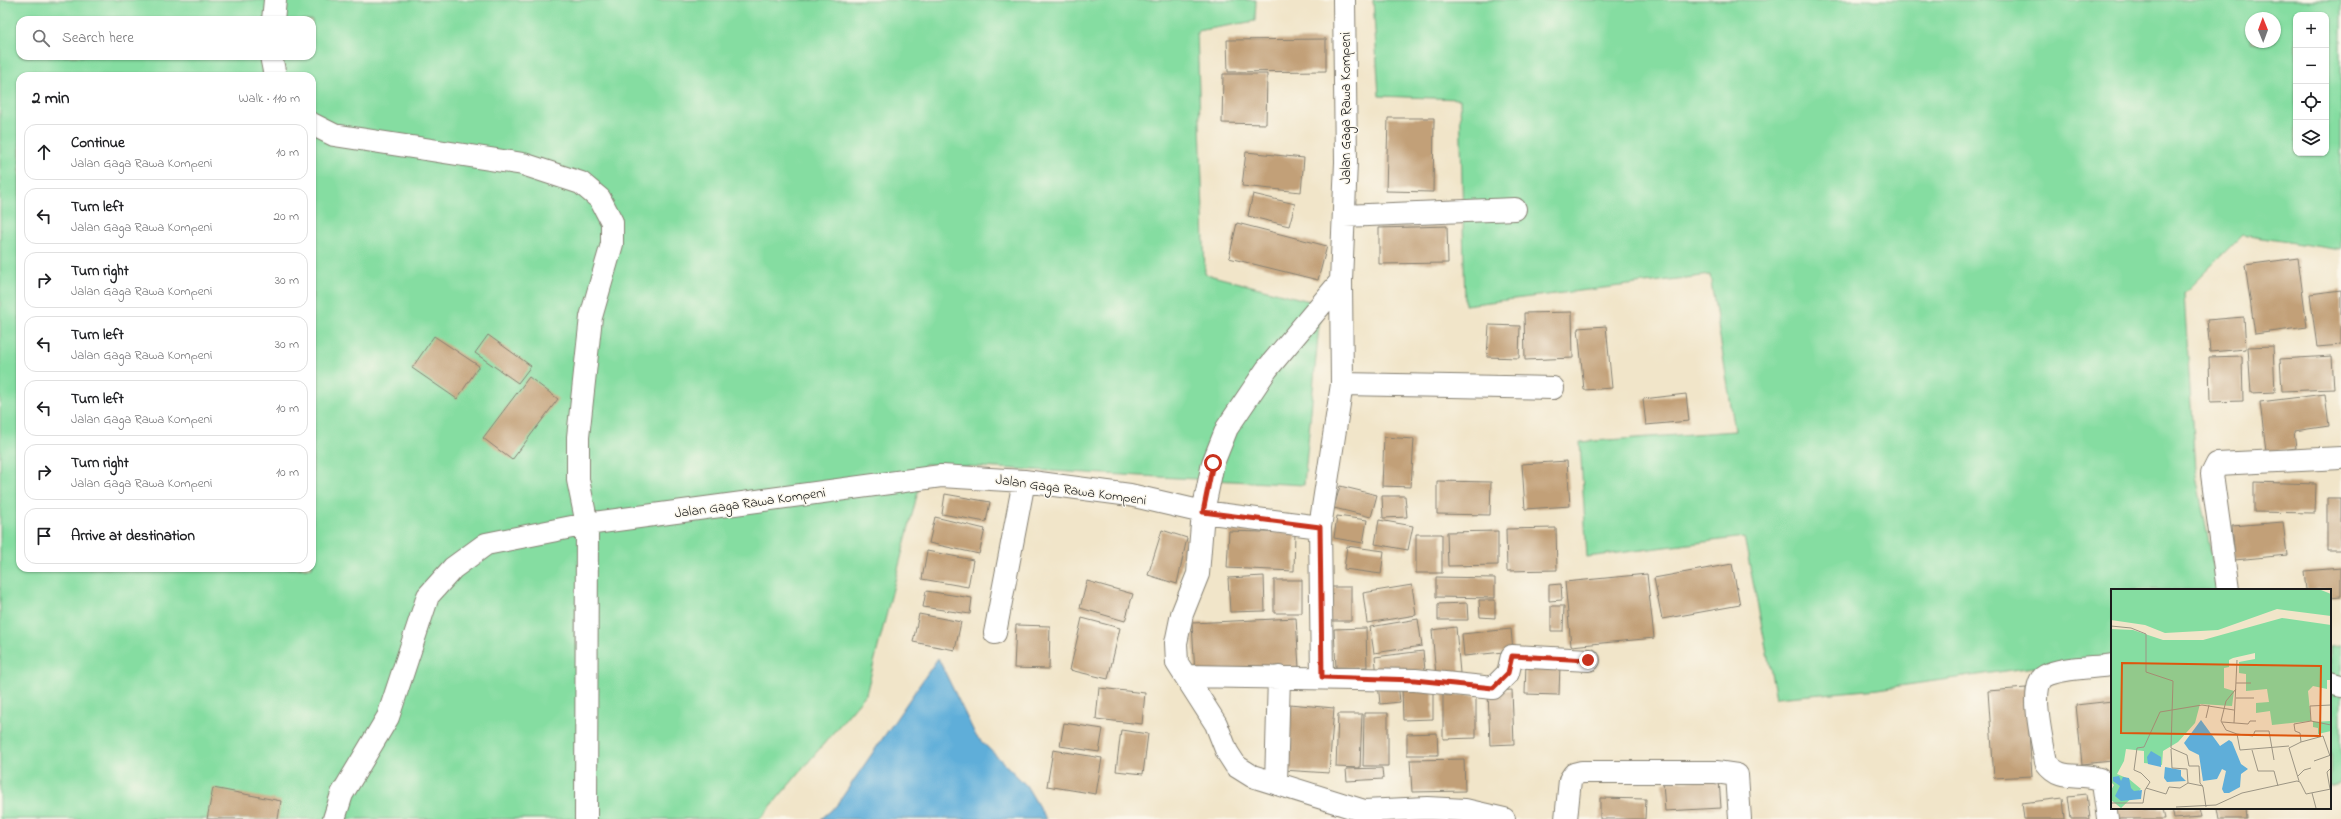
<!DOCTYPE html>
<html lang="en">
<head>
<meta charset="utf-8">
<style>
  :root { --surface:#fff; --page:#f6f6f6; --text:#202124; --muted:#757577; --line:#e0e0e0 }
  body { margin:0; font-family:"Indie Flower",sans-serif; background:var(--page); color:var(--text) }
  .controls { position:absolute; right:12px; top:12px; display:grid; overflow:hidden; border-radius:8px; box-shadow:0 1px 3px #0004 }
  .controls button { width:36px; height:36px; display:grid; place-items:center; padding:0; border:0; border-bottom:1px solid var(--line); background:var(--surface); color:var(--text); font:20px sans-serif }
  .compass { position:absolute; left:2245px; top:12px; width:36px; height:36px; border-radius:50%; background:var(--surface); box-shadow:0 1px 3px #0004; rotate:359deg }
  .stop { position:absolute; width:12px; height:12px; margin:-9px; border:3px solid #c8321e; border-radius:50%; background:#fff }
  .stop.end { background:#c8321e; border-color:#fff; box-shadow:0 1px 4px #0008 }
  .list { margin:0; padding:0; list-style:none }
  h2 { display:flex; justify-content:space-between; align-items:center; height:52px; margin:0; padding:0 16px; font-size:17px }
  h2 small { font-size:13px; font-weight:400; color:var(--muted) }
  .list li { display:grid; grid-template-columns:26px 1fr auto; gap:12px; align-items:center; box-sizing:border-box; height:56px; margin:0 8px 8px; padding:0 8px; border:1px solid var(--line); border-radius:12px }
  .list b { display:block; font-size:15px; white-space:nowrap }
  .list p { margin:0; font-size:13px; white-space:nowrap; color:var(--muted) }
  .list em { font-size:13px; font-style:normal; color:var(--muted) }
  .icon { flex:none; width:22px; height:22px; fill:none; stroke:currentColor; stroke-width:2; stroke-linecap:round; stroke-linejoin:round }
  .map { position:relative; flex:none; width:2341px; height:819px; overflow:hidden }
  .search { position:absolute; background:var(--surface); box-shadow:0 1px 3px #0004; left:16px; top:16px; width:300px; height:44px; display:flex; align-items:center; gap:10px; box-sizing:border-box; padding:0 14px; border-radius:12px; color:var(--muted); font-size:15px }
  .panel { position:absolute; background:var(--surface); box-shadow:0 1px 3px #0004; left:16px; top:72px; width:300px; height:500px; border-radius:12px }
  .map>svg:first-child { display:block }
</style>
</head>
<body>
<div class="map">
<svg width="2341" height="819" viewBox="0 0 2341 819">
  <rect width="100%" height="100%" fill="#fbf7ec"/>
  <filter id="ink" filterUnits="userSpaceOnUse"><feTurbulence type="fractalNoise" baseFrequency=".025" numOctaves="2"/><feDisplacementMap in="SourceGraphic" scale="8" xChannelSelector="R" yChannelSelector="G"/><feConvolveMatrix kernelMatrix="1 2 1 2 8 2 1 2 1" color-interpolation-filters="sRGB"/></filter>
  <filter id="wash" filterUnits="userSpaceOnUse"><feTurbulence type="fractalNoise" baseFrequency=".012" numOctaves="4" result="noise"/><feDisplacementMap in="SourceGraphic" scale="16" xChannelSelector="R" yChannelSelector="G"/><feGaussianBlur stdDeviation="0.9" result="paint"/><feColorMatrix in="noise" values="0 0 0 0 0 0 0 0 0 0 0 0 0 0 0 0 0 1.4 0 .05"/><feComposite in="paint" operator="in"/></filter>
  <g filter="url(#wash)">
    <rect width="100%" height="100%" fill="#f1e5c9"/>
    <path fill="#85dda1" stroke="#507c5e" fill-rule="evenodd" d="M0,0h1256l-1,21 -58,10 8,243 116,30 -17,181 -379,-21 -59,230 -106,125h-760zM20,20h292v36h-292zM20,76h292v492h-292z
      M1373,0h968v250l-99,-15 -58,58 11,177 23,120h-106v66l-234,33 -102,9 -32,-161 -157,20 -7,-115 155,-11 -25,-156 -245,30 -5,-206 -81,-3zM2296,15h30v138h-30zM2251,18h24v24h-24z
      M2341,645v139l-11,3v-141z"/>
    <path fill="#5faed9" stroke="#3e657a" d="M938,658l38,78 50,49 20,34h-225l15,-13z"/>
    <g id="blocks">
      <path fill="#c2a078" d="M1326,39v32l-98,1 -1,-32z
        M1223,74h44l-1,50 -44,-1z
        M1388,118h46l-1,74 -47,-1z
        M1246,152l58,6 -3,34 -59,-6z
        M1253,194l42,10 -6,22 -41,-10z
        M1237,223l90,23 -9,34 -89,-22z
        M1447,226l1,37 -69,1v-36z
        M2298,258l9,69 -52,7 -10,-69z
        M2341,290v55l-24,2 -7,-53z
        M1572,312l1,46 -48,2 -1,-47z
        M2244,317l2,32 -36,3 -3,-32z
        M1489,325l31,1 -1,32 -32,-1z
        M1606,326l6,62 -28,2 -6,-62z
        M488,335l43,31 -13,17 -43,-30z
        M434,336l45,30 -22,33 -45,-31z
        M2273,346l2,46 -24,1 -3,-46z
        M2242,356l1,45 -33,1 -1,-45z
        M2332,356l2,33 -52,2 -2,-32z
        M529,377l29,22 -46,61 -29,-22z
        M1686,394l3,27 -43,4 -3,-26z
        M2325,394l4,32 -35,5 2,17 -30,4 -6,-50z
        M1384,437l30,2 -3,48 -29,-1z
        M1567,461l3,45 -45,3 -3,-45z
        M1437,481l54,1 -1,33 -53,-1z
        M2254,482l62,2 -1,29 -61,-1z
        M1340,486l37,9 -6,22 -37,-9z
        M945,494l45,8 -4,20 -44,-8z
        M1382,496h23l2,21 -24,1z
        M2327,498h14v52h-14z
        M1337,516l30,4 -4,23 -29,-5z
        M935,517l50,12 -6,25 -50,-11z
        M1379,520l34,6 -5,24 -33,-6z
        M2283,522l4,33 -52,5 -3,-34z
        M1556,528l1,42 -50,1 -1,-42z
        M1162,530l25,8 -10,46 -29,-9z
        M1229,531l66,2 -1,38 -67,-3z
        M1498,531v34l-50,1 -1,-34z
        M1416,534h26v39h-26z
        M1347,546l37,5 -3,23 -37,-5z
        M927,551l46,9 -5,27 -46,-8z
        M1732,564l8,41 -78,14 -8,-41z
        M2341,568v28l-11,1v-7h-24l-2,-19z
        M1647,574l7,64 -83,8 -6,-64z
        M1264,576l1,35 -35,1 -2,-34z
        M1436,577l59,1v20l-59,-1z
        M1274,580h28v33h-28z
        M1087,581l46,13 -8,27 -45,-13z
        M1561,584l1,16 -13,1v-16z
        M1412,585l4,30 -49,8 -4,-30z
        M1325,587h26v34h-26z
        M926,591l46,7 -2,16 -47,-7z
        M1479,600h16v18l-15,-1z
        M1467,603l1,17h-30v-16z
        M1551,606h13l-1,25h-12z
        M919,614l42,8 -6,28 -42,-8z
        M1082,618l38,10 -12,51 -38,-9z
        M1296,618l3,50 -104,6 -3,-51z
        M1418,619l4,27 -48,7 -4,-26z
        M1016,625l34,1 -1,43 -35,-1z
        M1456,627l4,46 -24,2 -4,-45z
        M1366,628l1,39 -31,1 -2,-39z
        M1511,629l2,22 -49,5 -2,-22z
        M1423,651l2,19 -48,6 -2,-19z
        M1526,662l34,1 -1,32 -34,-1z
        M1398,682l2,20 -20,2 -2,-21z
        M1433,687v32l-30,1 -1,-32z
        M1099,688l46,5 -3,31 -46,-5z
        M2026,688l6,88 -38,2 -6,-87z
        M1512,690l2,54 -24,1 -2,-54z
        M1443,695h33v43l-33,1z
        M2112,701v60l-30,3 -6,-59z
        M1289,704l45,4 -5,65 -46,-3z
        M1364,713h24v53h-25z
        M1338,714h24l-2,54 -24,-1z
        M1064,723l39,6 -4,23 -39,-6z
        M1121,730l27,4 -5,40 -27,-3z
        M1437,733l1,22h-31v-21z
        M1053,750l49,8 -6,36 -49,-8z
        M1464,759l1,32 -53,1 -2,-32z
        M1382,768l1,11 -36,2 -1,-12z
        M1719,779l2,29 -56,3 -2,-29z
        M213,788l68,13 -3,18h-71z
        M2087,794l3,25h-19l-3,-23z
        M1600,798l46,1 -1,20h-45z
        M2063,798l2,21h-41l-2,-16z
        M2112,808h51l2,11h-52z
        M2172,808h28l2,9 -28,2z
        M2217,808h29l1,11h-28z"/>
    </g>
  </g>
  <g filter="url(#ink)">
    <use href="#blocks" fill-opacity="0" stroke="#868072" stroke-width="1"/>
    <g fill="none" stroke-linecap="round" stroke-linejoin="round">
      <g stroke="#868072" stroke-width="24">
        <path id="minor" d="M273,20l2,-20
          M271,56l4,20
          M312,124l22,11 189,29 58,19 19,16 12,23v22l-21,73 -13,120v43l9,44 -1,295
          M1344,216l171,-7
          M1341,281l-74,88 -40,59 -14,35 -10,49 -5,62 -16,40 -6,29 1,20 39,61 11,28 9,14 16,10 112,35v8
          M1342,384l211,4
          M2228,590l-16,-116 5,-10 124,-6
          M995,633l29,-152
          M1186,676l229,4 78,8 15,-15 4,-17 77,4
          M1322,677l-2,-150 22,-143 -1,-103 5,-119 -2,-162
          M2330,683l11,3
          M1276,783l3,-106
          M1364,811l63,-3 38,2 39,9
          M334,819l8,-25 46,-77 40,-121 25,-28 33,-24 101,-20 354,-48 83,5 106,14 73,17 117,15
          M1566,819l4,-39 4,-6 8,-2h134l21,3 3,44
          M2108,819l-5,-37 -4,-3c-20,-8 -38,4 -53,-17 -3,-17 -18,-78 -1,-86 16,-9 48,-8 67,-11"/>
      </g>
      <use href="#minor" stroke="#fff" stroke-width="22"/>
    </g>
  </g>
  <g fill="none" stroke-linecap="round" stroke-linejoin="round" filter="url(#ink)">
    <path stroke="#c8321e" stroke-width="5" d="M1213,463l-10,49 117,15 2,150 93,3 78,8 15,-15 4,-17 76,4"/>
  </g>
  <g text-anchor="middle" stroke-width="3" stroke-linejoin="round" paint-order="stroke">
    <g font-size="14" fill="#1c1c1c" stroke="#fbf7ec">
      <text transform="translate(1345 108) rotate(-90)" y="5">Jalan Gaga Rawa Kompeni</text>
      <text transform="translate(1071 489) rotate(8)" y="5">Jalan Gaga Rawa Kompeni</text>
      <text transform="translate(750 502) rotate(-8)" y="5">Jalan Gaga Rawa Kompeni</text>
    </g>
  </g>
  <g transform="translate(2111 589)">
    <rect width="220" height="220" fill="#f1e5c9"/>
    <path d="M0,1h210l10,4v22l-54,-7 -59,21 -53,3 -20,-8 -34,-5zM171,29l49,7v55h-4v9l-14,-3 -5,5 3,30 -39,4 -2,-14 -14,2v-10l13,-1 -2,-13 -21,2v-17l-7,-1v-11l16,-3v-6l-22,5 -4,2v7l-5,1v20l10,3 -2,15 -32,-2 -5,19 -17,19 -15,9 -1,14 -18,-2v-12l-18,-2 -2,12 -7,13 12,5 12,10 -20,19 -10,-8v-10l3,-5 -3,-3v-153l22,1 30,10h40zM220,132v10l-13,3v-6l-5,-1v-5z" fill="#85dda1"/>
    <path d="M90,131l19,26 9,-6 3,2 9,22 7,5 -7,5 -1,13 -11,6h-5l-2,-4 4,-18 -4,-2 -5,10 -14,2 -4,-26 -10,-5 -5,-7zM40,162l10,6v10l-13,-3 -1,-7zM54,178l16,3v6l5,5 -19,1 -3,-4zM8,187l2,5 2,-4 6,1 2,10 3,3 8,-1 -1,9 -20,2 -6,-5 5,-10 -7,-5v-4z" fill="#5faed9"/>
    <path fill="none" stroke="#9c9584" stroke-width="1" d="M0,37l20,2 15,6v38l27,9 -2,67 16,7 2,11h10l1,17 3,4 3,20M125,94h15M125,100l-10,12 -5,20 5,9 11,4 3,16 49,-4M125,109h18M95,129l3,-13M200,132l20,4M111,133l26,2 2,-3h6M123,134l3,-63M126,145l16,2 2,-5h14l5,29M190,153l22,-6 7,20M60,160l1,19 15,1 1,14M141,161l6,21h16l4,15M203,172l17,-6M187,187l6,-6 7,-2M188,192l-10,-33 12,-6 -1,-9 -5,-2 -1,-7 17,-3 -1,-15 21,-1M35,199l20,6 3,-7 11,1 8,-5 15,3M219,200l-3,-17 4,-4M201,204l4,15M0,214h32M32,214l2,-13 5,-8 -9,-9 -7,-3 3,-22 7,-1 16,-35 42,-7 32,5M65,218l40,-2 26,-12 55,-12 3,1 6,12 25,-5"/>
    <path fill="#de560d" fill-opacity="0.15" stroke="#de560d" stroke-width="2" d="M11,74l199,3 -1,70 -199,-3z"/>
    <rect width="220" height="220" fill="none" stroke="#1c1c1c" stroke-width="2"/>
  </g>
</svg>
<div class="controls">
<button>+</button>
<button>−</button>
<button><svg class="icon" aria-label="locate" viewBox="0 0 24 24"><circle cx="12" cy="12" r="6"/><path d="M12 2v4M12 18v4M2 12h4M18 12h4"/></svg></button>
<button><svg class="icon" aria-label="layers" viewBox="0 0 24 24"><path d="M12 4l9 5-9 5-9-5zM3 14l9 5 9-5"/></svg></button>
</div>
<svg class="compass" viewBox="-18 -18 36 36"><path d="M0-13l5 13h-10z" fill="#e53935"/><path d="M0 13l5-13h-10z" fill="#757577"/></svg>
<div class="stop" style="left:1213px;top:463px"></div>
<div class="stop end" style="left:1588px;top:660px"></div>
<div class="search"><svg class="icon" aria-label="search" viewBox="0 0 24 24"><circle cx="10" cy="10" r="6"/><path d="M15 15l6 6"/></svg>Search here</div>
<section class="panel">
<h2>2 min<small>Walk · 110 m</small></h2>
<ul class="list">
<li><svg class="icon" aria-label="ahead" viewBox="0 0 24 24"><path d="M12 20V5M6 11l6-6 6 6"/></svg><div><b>Continue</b><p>Jalan Gaga Rawa Kompeni</p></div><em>10 m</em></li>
<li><svg class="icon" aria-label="left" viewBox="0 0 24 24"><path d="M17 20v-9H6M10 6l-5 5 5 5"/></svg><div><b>Turn left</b><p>Jalan Gaga Rawa Kompeni</p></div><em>20 m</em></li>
<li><svg class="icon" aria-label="right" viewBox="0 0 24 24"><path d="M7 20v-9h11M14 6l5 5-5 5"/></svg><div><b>Turn right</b><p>Jalan Gaga Rawa Kompeni</p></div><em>30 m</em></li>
<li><svg class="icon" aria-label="left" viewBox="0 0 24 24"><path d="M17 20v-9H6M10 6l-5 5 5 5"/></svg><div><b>Turn left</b><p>Jalan Gaga Rawa Kompeni</p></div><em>30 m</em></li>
<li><svg class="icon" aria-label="left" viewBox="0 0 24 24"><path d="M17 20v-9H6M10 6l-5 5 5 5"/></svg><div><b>Turn left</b><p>Jalan Gaga Rawa Kompeni</p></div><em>10 m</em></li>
<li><svg class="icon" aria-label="right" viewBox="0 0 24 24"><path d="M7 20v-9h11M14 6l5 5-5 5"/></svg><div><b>Turn right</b><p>Jalan Gaga Rawa Kompeni</p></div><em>10 m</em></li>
<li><svg class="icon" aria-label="arrive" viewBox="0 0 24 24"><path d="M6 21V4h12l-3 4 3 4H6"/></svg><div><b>Arrive at destination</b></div></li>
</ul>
</section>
</div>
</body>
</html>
